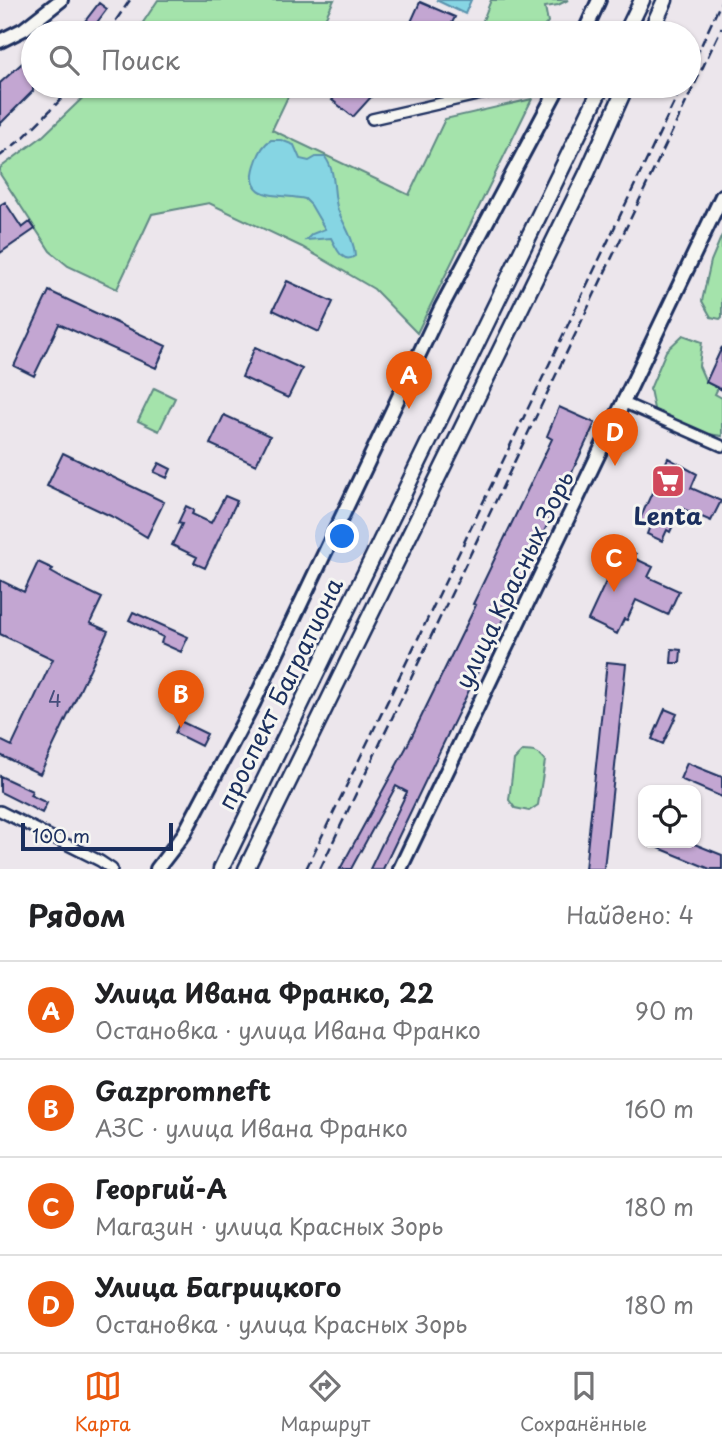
<!DOCTYPE html>
<html lang="ru">
<head>
<meta charset="utf-8">
<style>
  :root { --surface:#fff; --page:#f6f6f6; --text:#202124; --muted:#757577; --line:#e0e0e0; --accent:#ea580c }
  body { margin:0; font-family:"Playpen Sans",sans-serif; background:var(--page); color:var(--text) }
  .controls { position:absolute; right:21px; bottom:21px; display:grid; overflow:hidden; border-radius:14px; box-shadow:0 2px 5px #0004 }
  .controls button { width:63px; height:63px; display:grid; place-items:center; padding:0; border:0; border-bottom:2px solid var(--line); background:var(--surface); color:var(--text); font:35px sans-serif }
  .scale { position:absolute; left:21px; bottom:18px; width:152px; box-sizing:border-box; padding-left:7px; border:4px solid #1b2f5e; border-top:0; font-size:19px; line-height:24px; white-space:nowrap; color:#1b2f5e; -webkit-text-stroke:5px #f6f6f2; paint-order:stroke }
  .you { position:absolute; left:343px; top:537px; width:24px; height:24px; margin:-18px; border:5px solid #fff; border-radius:50%; background:#1a73e8; box-shadow:0 0 0 10px #1a73e833 }
  .badge { display:grid; place-items:center; width:46px; height:46px; border-radius:50%; background:var(--accent); color:#fff; font-size:23px; font-weight:700 }
  .pin { position:absolute; translate:-50% -58px; filter:drop-shadow(0 2px 4px #0008) }
  .pin::after { content:''; position:absolute; top:37px; width:24px; height:21px; background:inherit; clip-path:polygon(0 0,100% 0,50% 100%) }
  .list { margin:0; padding:0; list-style:none }
  h2 { display:flex; justify-content:space-between; align-items:center; height:91px; margin:0; padding:0 28px; font-size:30px }
  h2 small { font-size:23px; font-weight:400; color:var(--muted) }
  .list li { display:grid; grid-template-columns:46px 1fr auto; gap:21px; align-items:center; box-sizing:border-box; height:98px; padding:0 28px; border-top:2px solid var(--line) }
  .list b { display:block; font-size:26px; white-space:nowrap }
  .list p { margin:0; font-size:23px; white-space:nowrap; color:var(--muted) }
  .list em { font-size:23px; font-style:normal; color:var(--muted) }
  .icon { flex:none; width:38px; height:38px; fill:none; stroke:currentColor; stroke-width:2; stroke-linecap:round; stroke-linejoin:round }
  .map { position:relative; flex:none; width:722px; height:869px; overflow:hidden }
  .search { position:absolute; background:var(--surface); box-shadow:0 2px 5px #0004; left:21px; right:21px; top:21px; height:77px; display:flex; align-items:center; gap:18px; box-sizing:border-box; padding:0 24px; border-radius:38px; color:var(--muted); font-size:26px }
  .sheet { height:483px; background:var(--surface) }
  nav { display:flex; justify-content:space-around; align-items:center; box-sizing:border-box; height:98px; border-top:2px solid var(--line); background:var(--surface); font-size:19px; color:var(--muted) }
  nav a { display:grid; justify-items:center; gap:4px }
  nav .on { color:var(--accent) }
  .map>svg:first-child { display:block }
</style>
</head>
<body>
<div class="map">
<svg width="722" height="869" viewBox="0 0 722 869">
  <rect width="100%" height="100%" fill="#ece6ec"/>
  <filter id="ink" filterUnits="userSpaceOnUse"><feTurbulence type="fractalNoise" baseFrequency=".0143" numOctaves="2"/><feDisplacementMap in="SourceGraphic" scale="14" xChannelSelector="R" yChannelSelector="G"/><feConvolveMatrix kernelMatrix="1 2 1 2 8 2 1 2 1" color-interpolation-filters="sRGB"/></filter>
  <g filter="url(#ink)">
    <path fill="#a4e3ab" stroke="#608984" stroke-width="2" d="M158,0h176l-16,33h-182z
      M491,0h77l-10,5 -13,2 3,15 -9,11h-61z
      M95,86h198l-21,44 137,65 36,-76 87,-20 -115,234 -43,-44 -72,-42 -93,-44 -57,11 -35,75 -49,-23 -18,-15 -50,-77v-6l43,-32z
      M722,235v82l-2,2 -9,-2 -9,-16 9,-40z
      M683,335l19,7 -3,24 7,16 12,6 -3,6 7,4v38l-20,-3 -47,-19 -5,-25 16,-38z
      M154,388l21,10 -16,33 -21,-10z
      M523,751c10,0 16,1 22,10l-7,44 -9,6 -14,-3 -6,-8 5,-40z"/>
    <path fill="#86d5e3" stroke="#5b93ae" stroke-width="2" d="M436,0h35l-6,14z
      M271,140h10l13,5 6,14 9,2 7,-4h9c12,16 7,35 13,53 6,16 16,28 17,46 -13,9 -19,-9 -24,-18l-25,2 6,-6 13,-5 -14,-24 -6,-6c-23,-6 -64,4 -49,-37 3,-9 7,-18 15,-22z"/>
    <path fill="#c3a6d2" stroke="#1b2f5e" stroke-width="2" d="M420,2l35,15 -8,16h-41z
      M99,3l8,6 -18,24h-13z
      M28,58l5,5v28l-33,33v-41z
      M344,86h37l-28,31 -21,-17z
      M5,202l17,26 8,-6 5,7 -35,24v-48z
      M287,281l46,21 -14,30 -46,-22z
      M49,291l117,55 -10,22 -97,-44 -25,52 -20,-10z
      M255,347l47,22 -14,29 -46,-21z
      M722,347v43l-16,-8z
      M559,407l36,16 -96,205 -116,241h-13l37,-77 -11,-6 -45,83h-11l66,-121 70,-143 -3,-1 79,-165 -5,-3z
      M224,415l46,21 -14,29 -46,-21z
      M63,453l101,49 -17,35 -30,-18 -70,-33z
      M668,458l29,16 -6,14 30,13 -10,20 -30,-13 -11,24 -3,-2 -5,11 -15,-7 3,-8 -11,-5z
      M159,463l12,6 -4,9 -13,-6z
      M225,496l12,5 -32,67 -11,-5 3,-6 -25,-12 10,-21 -4,-1 8,-17 8,4 -2,4 19,9z
      M622,547l14,7 -2,4 19,9 -5,10 31,14 -11,24 -32,-15 -9,20 -3,-1 -7,15 -29,-14z
      M38,562l15,7 -2,3 16,9 35,17 -12,25 18,8 -68,143 -40,-19v-15l12,6 41,-87 -53,-25v-54l24,12z
      M133,612l55,25 -7,15 -20,-9 2,-6 -34,-17z
      M672,649l9,1 -1,13h-9z
      M607,662l19,2 -22,205h-19z
      M665,709l12,5 -14,30 -11,-5z
      M180,721l27,13 -6,12 -26,-13z
      M687,763l35,14v20l-42,-18z
      M0,776l32,15 -2,4 17,8 -5,10 -42,-21z
      M647,843h45l30,12v14h-12z"/>
    <g fill="none" stroke-linecap="round" stroke-linejoin="round">
      <g stroke="#1b2f5e" stroke-width="14">
        <path id="street" d="M372,119l144,-33
          M622,402l100,44
          M0,811l100,50 12,8"/>
      </g>
      <g stroke="#1b2f5e" stroke-width="18">
        <path id="secondary" d="M584,33l15,-33
          M0,41l24,-12 37,-29
          M157,869l27,-35 70,-132 187,-394 118,-222
          M400,869l322,-673"/>
      </g>
      <g stroke="#1b2f5e" stroke-width="19">
        <path id="primary" d="M626,33l16,-33
          M650,33l15,-33
          M221,869l381,-783
          M246,869l341,-696 39,-87"/>
      </g>
      <use href="#street" stroke="#f6f6f2" stroke-width="9"/>
      <use href="#secondary" stroke="#f6f6f2" stroke-width="12"/>
      <use href="#primary" stroke="#f6f6f2" stroke-width="14"/>
      <path stroke="#1b2f5e" stroke-width="2.5" stroke-dasharray="10 5" stroke-linecap="butt" d="M107,33l23,-33
        M689,72l33,-72
        M0,156l23,-18 51,-52
        M306,869l119,-245 257,-538
        M320,869l402,-842"/>
    </g>
  </g>
  <defs>
    <g id="supermarket-square" transform="scale(1.75)"><rect x="-9" y="-9" width="18" height="18" rx="4" fill="#d1495b" stroke="#f6f6f2"/><path d="M-6-5.5h2.5l.6 2H6L4.5 2H-2.5L-4.4-4H-6ZM-1.5 3.2a1.3 1.3 0 1 0 .1 0ZM3 3.2a1.3 1.3 0 1 0 .1 0Z" fill="#fff"/></g>
  </defs>
  <g fill-rule="evenodd">
    <use href="#supermarket-square" x="668" y="481"/>
  </g>
  <g text-anchor="middle" stroke-width="6" stroke-linejoin="round" paint-order="stroke">
    <g font-size="21" fill="#454d7b">
      <text x="55" y="707">4</text>
    </g>
    <g font-size="24" font-weight="bold" fill="#1b2f5e" stroke="#f6f6f2">
      <text x="668" y="525">Lenta</text>
    </g>
    <g font-size="24" fill="#1b2f5e" stroke="#f6f6f2">
      <text transform="translate(515 580) rotate(-64)" y="8">улица Красных Зорь</text>
      <text transform="translate(281 694) rotate(-64)" y="8">проспект Багратиона</text>
    </g>
  </g>
</svg>
<div class="controls">
<button><svg class="icon" aria-label="locate" viewBox="0 0 24 24"><circle cx="12" cy="12" r="6"/><path d="M12 2v4M12 18v4M2 12h4M18 12h4"/></svg></button>
</div>
<div class="scale">100 m</div>
<div class="you"></div>
<div class="pin badge" style="left:409px;top:409px">A</div>
<div class="pin badge" style="left:181px;top:728px">B</div>
<div class="pin badge" style="left:614px;top:592px">C</div>
<div class="pin badge" style="left:615px;top:466px">D</div>
<div class="search"><svg class="icon" aria-label="search" viewBox="0 0 24 24"><circle cx="10" cy="10" r="6"/><path d="M15 15l6 6"/></svg>Поиск</div>
</div>
<section class="sheet">
<h2>Рядом<small>Найдено: 4</small></h2>
<ul class="list">
<li><span class="badge">A</span><div><b>Улица Ивана Франко, 22</b><p>Остановка · улица Ивана Франко</p></div><em>90 m</em></li>
<li><span class="badge">B</span><div><b>Gazpromneft</b><p>АЗС · улица Ивана Франко</p></div><em>160 m</em></li>
<li><span class="badge">C</span><div><b>Георгий-А</b><p>Магазин · улица Красных Зорь</p></div><em>180 m</em></li>
<li><span class="badge">D</span><div><b>Улица Багрицкого</b><p>Остановка · улица Красных Зорь</p></div><em>180 m</em></li>
</ul>
</section>
<nav>
<a class="on"><svg class="icon" aria-label="map" viewBox="0 0 24 24"><path d="M3 6l6-2 6 2 6-2v14l-6 2-6-2-6 2zM9 4v14M15 6v14"/></svg>Карта</a>
<a><svg class="icon" aria-label="directions" viewBox="0 0 24 24"><path d="M12 3l9 9-9 9-9-9zM9 14v-3h6M13 9l2 2-2 2"/></svg>Маршрут</a>
<a><svg class="icon" aria-label="saved" viewBox="0 0 24 24"><path d="M7 4h10v16l-5-4-5 4z"/></svg>Сохранённые</a>
</nav>
</body>
</html>
